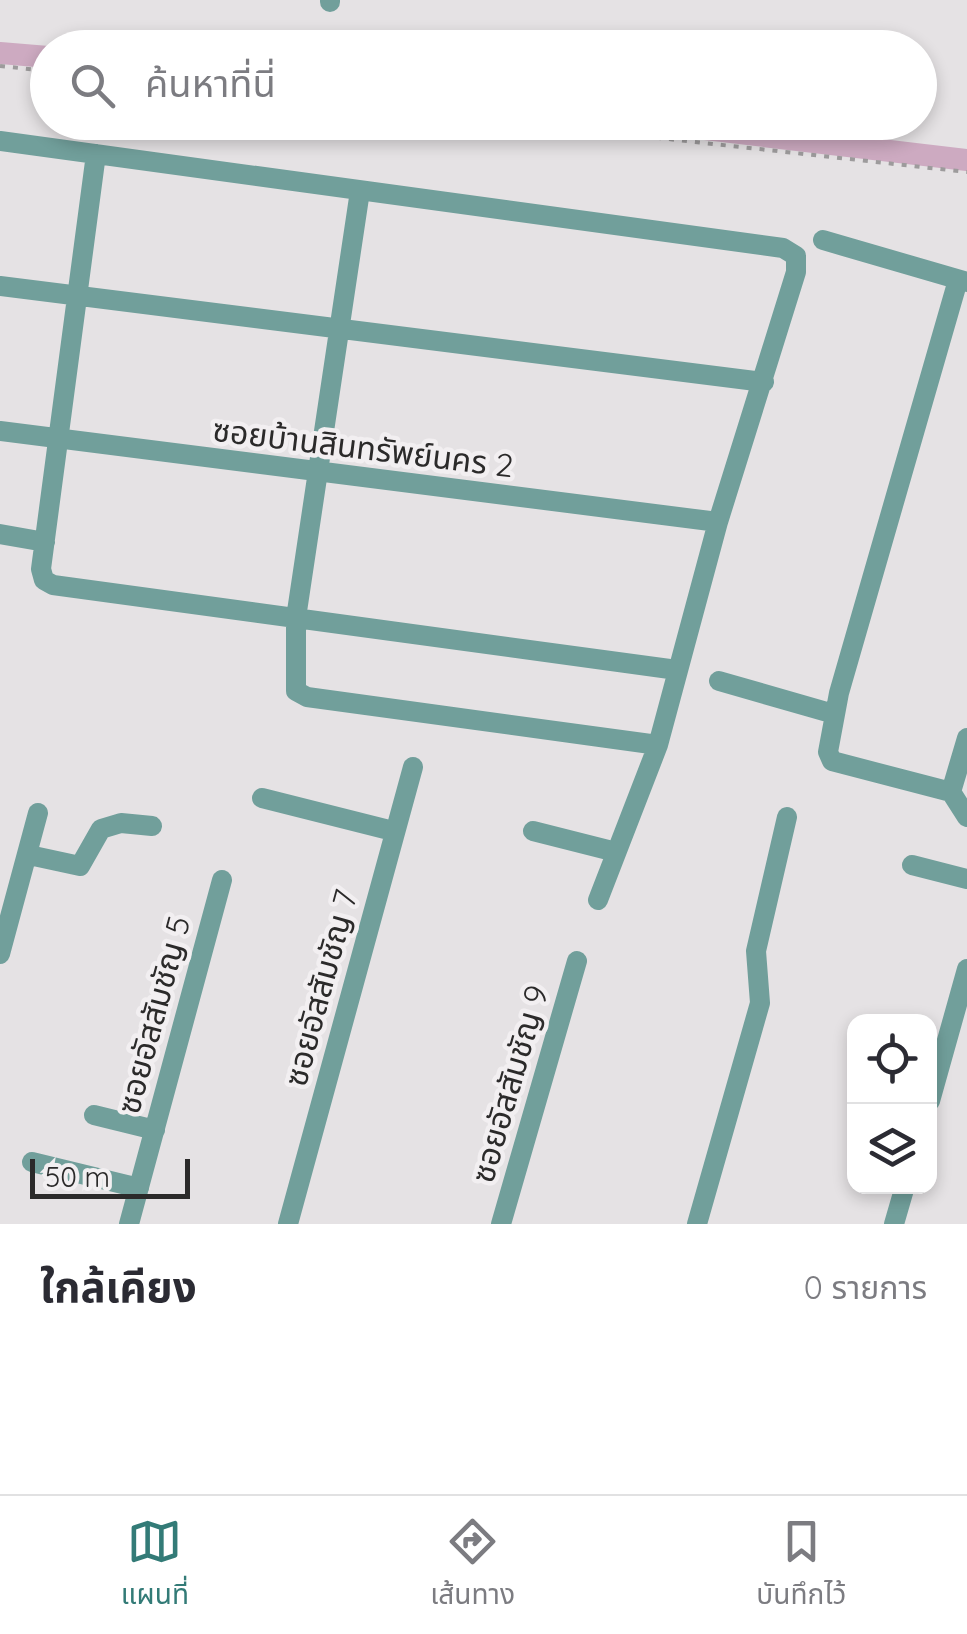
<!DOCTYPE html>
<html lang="th">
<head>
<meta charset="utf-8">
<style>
  :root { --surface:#fff; --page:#f2f2f3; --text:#2b2b33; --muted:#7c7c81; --line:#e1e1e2; --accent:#337b77 }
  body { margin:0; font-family:Quicksand,"Noto Sans Thai",sans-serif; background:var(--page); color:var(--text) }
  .controls { position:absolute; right:30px; bottom:30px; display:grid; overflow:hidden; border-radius:20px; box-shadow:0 5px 15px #0003 }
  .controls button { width:90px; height:90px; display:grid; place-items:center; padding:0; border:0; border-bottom:2px solid var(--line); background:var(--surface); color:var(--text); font:50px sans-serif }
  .scale { position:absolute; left:30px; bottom:25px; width:160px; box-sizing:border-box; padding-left:10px; border:5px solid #2b2a2a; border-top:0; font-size:28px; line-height:35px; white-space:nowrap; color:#2b2a2a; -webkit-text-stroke:8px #f2eff1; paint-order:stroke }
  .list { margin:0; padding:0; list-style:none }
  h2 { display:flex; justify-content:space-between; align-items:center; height:130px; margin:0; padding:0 40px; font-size:42px }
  h2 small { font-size:32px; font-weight:400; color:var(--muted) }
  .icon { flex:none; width:55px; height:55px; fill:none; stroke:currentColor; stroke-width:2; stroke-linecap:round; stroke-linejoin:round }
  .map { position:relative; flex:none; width:967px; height:1224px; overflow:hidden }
  .search { position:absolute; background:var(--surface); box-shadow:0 5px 15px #0003; left:30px; right:30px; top:30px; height:110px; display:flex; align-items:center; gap:25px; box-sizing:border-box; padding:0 35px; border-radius:55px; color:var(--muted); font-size:38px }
  .sheet { height:270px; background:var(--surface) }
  nav { display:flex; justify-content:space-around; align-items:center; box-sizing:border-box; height:140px; border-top:2px solid var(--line); background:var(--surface); font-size:28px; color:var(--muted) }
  nav a { display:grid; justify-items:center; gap:5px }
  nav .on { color:var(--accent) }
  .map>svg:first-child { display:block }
</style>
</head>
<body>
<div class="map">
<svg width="967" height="1224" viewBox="0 0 967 1224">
  <rect width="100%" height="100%" fill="#e5e2e4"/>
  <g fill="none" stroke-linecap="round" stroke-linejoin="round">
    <path stroke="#cdaac1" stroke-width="22" d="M0,53l48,4
      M645,122l322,38"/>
    <path stroke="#9d9b9c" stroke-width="4" stroke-dasharray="5 8" stroke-linecap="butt" d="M0,66l48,5
      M514,122l453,50"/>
    <path stroke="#719f9b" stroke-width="20" d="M330,2v-2
      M0,141l783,107 13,8v16l-78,250 -60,223 -60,155
      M96,154l-55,415 3,11 9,5 624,85
      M360,191l-64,427v73l11,6 351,48
      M823,240l144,42
      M958,280l-119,413 -11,59 4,9 119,31 16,25
      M0,286l764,96
      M0,431l718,91
      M0,534l45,8
      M719,681l115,33
      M951,792l16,-54
      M262,798l131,33
      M533,831l83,21
      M29,855l51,11 21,-37 20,-6 31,3
      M912,865l55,14
      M0,954l38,-141
      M930,1101l37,-132
      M94,1115l61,15
      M32,1162l107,26
      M129,1224l93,-344
      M288,1224l125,-457
      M501,1224l76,-263
      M697,1224l63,-221 -4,-52 31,-134
      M894,1224l11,-38"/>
  </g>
  <g text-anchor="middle" stroke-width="9" stroke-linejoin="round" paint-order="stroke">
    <g font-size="32" fill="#2b2a2a" stroke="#f2eff1">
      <text transform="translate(363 448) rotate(7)" y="11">ซอยบ้านสินทรัพย์นคร 2</text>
      <text transform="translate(321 988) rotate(-75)" y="11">ซอยอัสสัมชัญ 7</text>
      <text transform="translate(154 1015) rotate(-75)" y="11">ซอยอัสสัมชัญ 5</text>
      <text transform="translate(510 1084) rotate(-74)" y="11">ซอยอัสสัมชัญ 9</text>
    </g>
  </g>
</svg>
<div class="controls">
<button><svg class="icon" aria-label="locate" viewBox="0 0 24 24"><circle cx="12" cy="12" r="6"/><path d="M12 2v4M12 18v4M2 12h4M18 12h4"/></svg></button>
<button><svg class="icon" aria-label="layers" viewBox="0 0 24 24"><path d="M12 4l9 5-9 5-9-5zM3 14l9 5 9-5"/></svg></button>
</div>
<div class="scale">50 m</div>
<div class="search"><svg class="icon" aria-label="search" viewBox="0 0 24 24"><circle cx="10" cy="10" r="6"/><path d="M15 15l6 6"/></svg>ค้นหาที่นี่</div>
</div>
<section class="sheet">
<h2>ใกล้เคียง<small>0 รายการ</small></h2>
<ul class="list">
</ul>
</section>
<nav>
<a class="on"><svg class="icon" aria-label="map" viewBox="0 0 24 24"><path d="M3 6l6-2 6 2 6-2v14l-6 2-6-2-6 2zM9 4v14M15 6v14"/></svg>แผนที่</a>
<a><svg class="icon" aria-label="directions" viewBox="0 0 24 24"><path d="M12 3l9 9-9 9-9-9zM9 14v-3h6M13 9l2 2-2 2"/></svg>เส้นทาง</a>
<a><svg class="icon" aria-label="saved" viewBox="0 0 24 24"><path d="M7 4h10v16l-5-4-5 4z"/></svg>บันทึกไว้</a>
</nav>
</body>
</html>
